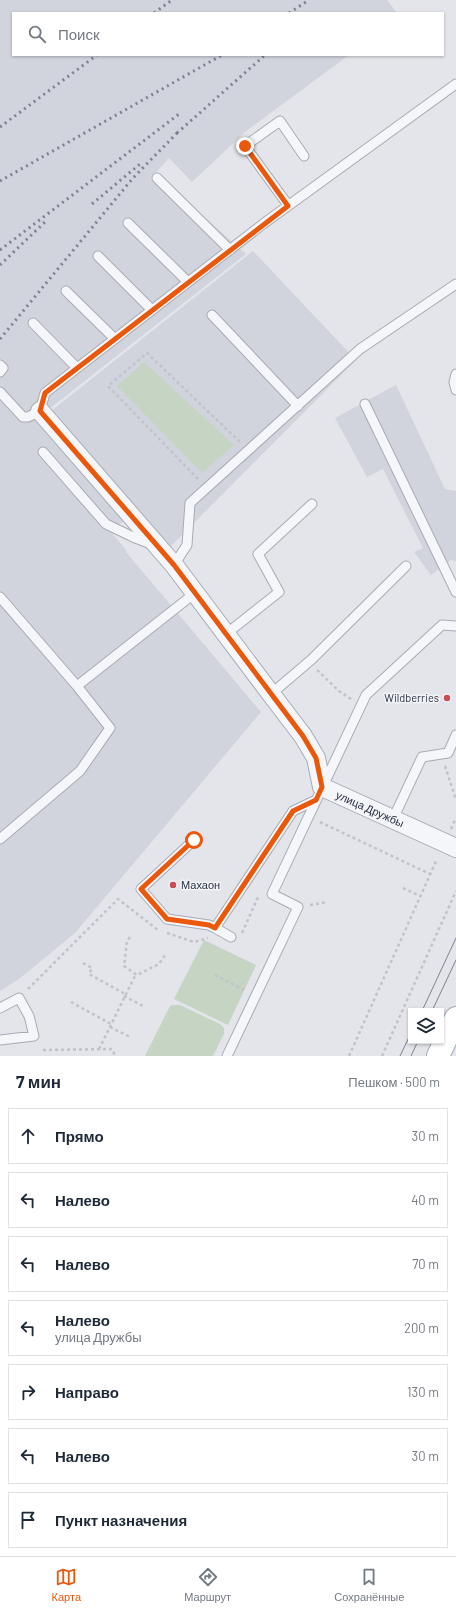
<!DOCTYPE html>
<html lang="ru">
<head>
<meta charset="utf-8">
<style>
  :root { --surface:#fff; --page:#f6f6f7; --text:#1f2937; --muted:#747a83; --line:#e0e1e3; --accent:#ea580c }
  body { margin:0; font-family:Barlow,sans-serif; background:var(--page); color:var(--text) }
  .controls { position:absolute; right:12px; bottom:12px; display:grid; overflow:hidden; border-radius:0px; box-shadow:0 1px 3px #0004 }
  .controls button { width:36px; height:36px; display:grid; place-items:center; padding:0; border:0; border-bottom:1px solid var(--line); background:var(--surface); color:var(--text); font:20px sans-serif }
  .stop { position:absolute; width:12px; height:12px; margin:-9px; border:3px solid #ea580c; border-radius:50%; background:#fff }
  .stop.end { background:#ea580c; border-color:#fff; box-shadow:0 1px 4px #0008 }
  .list { margin:0; padding:0; list-style:none }
  h2 { display:flex; justify-content:space-between; align-items:center; height:52px; margin:0; padding:0 16px; font-size:17px }
  h2 small { font-size:13px; font-weight:400; color:var(--muted) }
  .list li { display:grid; grid-template-columns:26px 1fr auto; gap:12px; align-items:center; box-sizing:border-box; height:56px; margin:0 8px 8px; padding:0 8px; border:1px solid var(--line); border-radius:0px }
  .list b { display:block; font-size:15px; white-space:nowrap }
  .list p { margin:0; font-size:13px; white-space:nowrap; color:var(--muted) }
  .list em { font-size:13px; font-style:normal; color:var(--muted) }
  .icon { flex:none; width:22px; height:22px; fill:none; stroke:currentColor; stroke-width:2; stroke-linecap:round; stroke-linejoin:round }
  .map { position:relative; flex:none; width:456px; height:1056px; overflow:hidden }
  .search { position:absolute; background:var(--surface); box-shadow:0 1px 3px #0004; left:12px; right:12px; top:12px; height:44px; display:flex; align-items:center; gap:10px; box-sizing:border-box; padding:0 14px; border-radius:0px; color:var(--muted); font-size:15px }
  .sheet { height:500px; background:var(--surface) }
  nav { display:flex; justify-content:space-around; align-items:center; box-sizing:border-box; height:56px; border-top:1px solid var(--line); background:var(--surface); font-size:11px; color:var(--muted) }
  nav a { display:grid; justify-items:center; gap:2px }
  nav .on { color:var(--accent) }
  .map>svg:first-child { display:block }
</style>
</head>
<body>
<div class="map">
<svg width="456" height="1056" viewBox="0 0 456 1056">
  <rect width="100%" height="100%" fill="#e3e5ea"/>
  <path fill="#d1d4dc" d="M0,0h387l10,13h-384v42h336l-104,77 -53,50 -23,-24 -49,55 37,-41 29,29 60,53 -198,156 79,108 -16,14 16,19 -1,1 135,160 -186,221 -56,46 -19,12z
    M253,251l103,109 -188,189 -117,-138z
    M396,385l49,104 11,2v70l-5,-1 -20,15 -17,-23 9,-4 -40,-79 -16,8 -32,-59z"/>
  <path fill="#c6d4c4" d="M144,362l90,83 -32,28 -85,-87z
    M204,940l52,25 -28,60 -54,-26z
    M172,1005h8l40,19 4,4v6l-11,22h-68l25,-50z"/>
  <g fill="none" stroke-linecap="round" stroke-linejoin="round">
    <g stroke="#a8abb4" stroke-width="11">
      <path id="service" d="M157,178l73,72
        M288,205l-43,-59 35,-25 24,35
        M128,223l60,59
        M98,256l54,54
        M66,291l49,48
        M212,315l86,91
        M33,323l44,45
        M0,365l3,3 -3,4
        M456,374l-2,8 2,8
        M0,392l23,25h5l12,-6 5,-18 218,-169 193,-140
        M365,404l91,188
        M43,452l63,72 27,13 18,7
        M174,565l13,-20 3,-42 170,-154 96,-65
        M0,597l77,89 118,-93
        M226,634l53,-42 -21,-38 54,-50
        M271,694l40,-34 95,-94
        M393,819l29,-62 26,-4 8,-18
        M0,839l80,-68 30,-43 -33,-42
        M194,840l-53,49 26,30 42,6 6,3 78,-117 23,-11
        M215,928l16,9
        M0,1008l19,-10 10,18 5,20 -34,4
        M227,1056l71,-149 -26,-13 94,-199 76,-70 14,1"/>
    </g>
    <g stroke="#a8abb4" stroke-width="20">
      <path id="minor" d="M40,411l134,154 97,129 32,42 13,22 6,29 134,61"/>
    </g>
    <g stroke="#a2a8b6" stroke-width="24">
      <path id="primary" d="M438,1056l18,-38"/>
    </g>
    <path stroke="#c0c3c9" stroke-width="2.5" stroke-dasharray="3 3" stroke-linecap="butt" d="M198,479l-90,-93 39,-33 93,89
      M317,670l22,21 12,8
      M445,766l11,34
      M320,822l110,52
      M451,829l5,-11
      M403,888l17,8
      M310,905l17,-3
      M167,933l27,9 14,-4
      M242,933l17,-38
      M130,937l-3,4 -3,25 13,9 22,-11 6,-9
      M83,963l9,5 -3,6 36,20
      M215,975l29,15
      M28,989l90,-90 40,31
      M124,996l21,11
      M71,1002l40,22
      M110,1027l20,10
      M99,1049l37,-75
      M43,1050l69,-1 3,7
      M349,1056l88,-197
      M382,1056l74,-165"/>
    <use href="#service" stroke="#f5f6f9" stroke-width="9"/>
    <use href="#minor" stroke="#f5f6f9" stroke-width="18"/>
    <use href="#primary" stroke="#fff" stroke-width="22"/>
    <path stroke="#7d8294" stroke-width="1" d="M422,1011l34,-73
      M432,1011l24,-51
      M400,1056l11,-23
      M411,1056l7,-15"/>
    <path stroke="#7d8294" stroke-width="3" stroke-dasharray="2 4" stroke-linecap="butt" d="M154,13l18,-13
      M289,13l20,-13
      M0,127l97,-72
      M177,133l88,-78
      M0,181l222,-126
      M92,204l48,-40
      M0,250l179,-136
      M0,265l45,-43
      M0,339l133,-161 47,-48"/>
  </g>
  <g fill="none" stroke-linecap="round" stroke-linejoin="round">
    <path stroke="#ea580c" stroke-width="5" d="M194,840l-53,49 26,30 42,6 6,3 78,-117 23,-11 6,-13 -6,-29 -13,-22 -129,-171 -134,-154 5,-18 243,-187 -43,-60"/>
  </g>
  <g fill="#ca4d51" stroke="#f2f4f8" stroke-width="1.5">
    <circle cx="447" cy="698" r="4"/>
    <circle cx="173" cy="885" r="4"/>
  </g>
  <g text-anchor="middle" stroke-width="3" stroke-linejoin="round" paint-order="stroke">
    <g font-size="11" fill="#2b3142" stroke="#f2f4f8" text-anchor="end">
      <text x="439" y="702">Wildberries</text>
      <text x="181" y="889" text-anchor="start">Махаон</text>
    </g>
    <g font-size="11" fill="#2b3142" stroke="#f2f4f8">
      <text transform="translate(370 809) rotate(24)" y="4">улица Дружбы</text>
    </g>
  </g>
</svg>
<div class="controls">
<button><svg class="icon" aria-label="layers" viewBox="0 0 24 24"><path d="M12 4l9 5-9 5-9-5zM3 14l9 5 9-5"/></svg></button>
</div>
<div class="stop" style="left:194px;top:840px"></div>
<div class="stop end" style="left:245px;top:146px"></div>
<div class="search"><svg class="icon" aria-label="search" viewBox="0 0 24 24"><circle cx="10" cy="10" r="6"/><path d="M15 15l6 6"/></svg>Поиск</div>
</div>
<section class="sheet">
<h2>7 мин<small>Пешком · 500 m</small></h2>
<ul class="list">
<li><svg class="icon" aria-label="ahead" viewBox="0 0 24 24"><path d="M12 20V5M6 11l6-6 6 6"/></svg><div><b>Прямо</b></div><em>30 m</em></li>
<li><svg class="icon" aria-label="left" viewBox="0 0 24 24"><path d="M17 20v-9H6M10 6l-5 5 5 5"/></svg><div><b>Налево</b></div><em>40 m</em></li>
<li><svg class="icon" aria-label="left" viewBox="0 0 24 24"><path d="M17 20v-9H6M10 6l-5 5 5 5"/></svg><div><b>Налево</b></div><em>70 m</em></li>
<li><svg class="icon" aria-label="left" viewBox="0 0 24 24"><path d="M17 20v-9H6M10 6l-5 5 5 5"/></svg><div><b>Налево</b><p>улица Дружбы</p></div><em>200 m</em></li>
<li><svg class="icon" aria-label="right" viewBox="0 0 24 24"><path d="M7 20v-9h11M14 6l5 5-5 5"/></svg><div><b>Направо</b></div><em>130 m</em></li>
<li><svg class="icon" aria-label="left" viewBox="0 0 24 24"><path d="M17 20v-9H6M10 6l-5 5 5 5"/></svg><div><b>Налево</b></div><em>30 m</em></li>
<li><svg class="icon" aria-label="arrive" viewBox="0 0 24 24"><path d="M6 21V4h12l-3 4 3 4H6"/></svg><div><b>Пункт назначения</b></div></li>
</ul>
</section>
<nav>
<a class="on"><svg class="icon" aria-label="map" viewBox="0 0 24 24"><path d="M3 6l6-2 6 2 6-2v14l-6 2-6-2-6 2zM9 4v14M15 6v14"/></svg>Карта</a>
<a><svg class="icon" aria-label="directions" viewBox="0 0 24 24"><path d="M12 3l9 9-9 9-9-9zM9 14v-3h6M13 9l2 2-2 2"/></svg>Маршрут</a>
<a><svg class="icon" aria-label="saved" viewBox="0 0 24 24"><path d="M7 4h10v16l-5-4-5 4z"/></svg>Сохранённые</a>
</nav>
</body>
</html>
